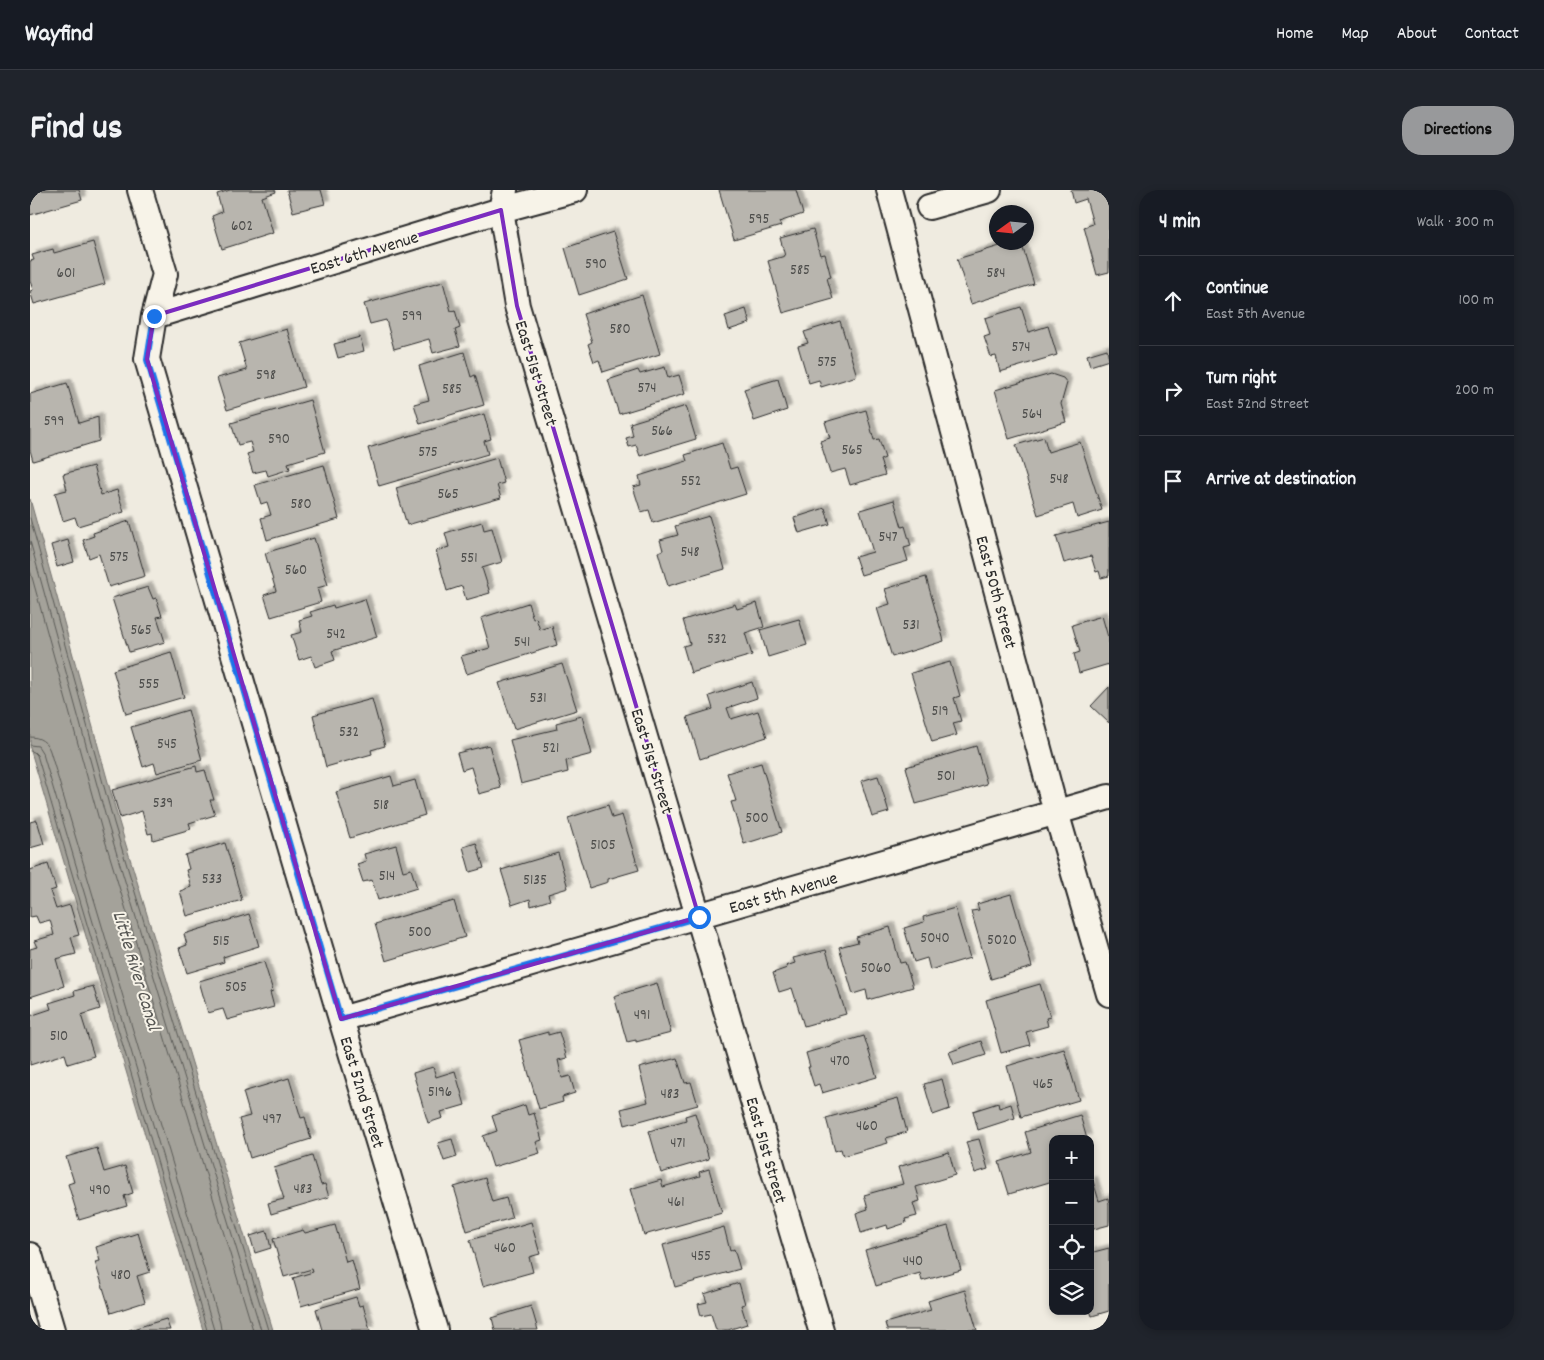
<!DOCTYPE html>
<html lang="en">
<head>
<meta charset="utf-8">
<style>
  :root { --surface:#171b24; --page:#20242c; --text:#f1f3f6; --muted:#9ea1a6; --line:#363941; --accent:#98999b }
  body { margin:0; font-family:Dekko,sans-serif; background:var(--page); color:var(--text) }
  .controls { position:absolute; right:15px; bottom:15px; display:grid; overflow:hidden; border-radius:10px; box-shadow:0 2px 8px #0003 }
  .controls button { width:45px; height:45px; display:grid; place-items:center; padding:0; border:0; border-bottom:1px solid var(--line); background:var(--surface); color:var(--text); font:25px sans-serif }
  .compass { position:absolute; left:959px; top:15px; width:45px; height:45px; border-radius:50%; background:var(--surface); box-shadow:0 2px 8px #0003; rotate:255deg }
  .stop { position:absolute; width:15px; height:15px; margin:-11px; border:4px solid #1a73e8; border-radius:50%; background:#fff }
  .stop.end { background:#1a73e8; border-color:#fff; box-shadow:0 1px 5px #0008 }
  .list { margin:0; padding:0; list-style:none }
  h2 { display:flex; justify-content:space-between; align-items:center; height:65px; margin:0; padding:0 20px; font-size:21px }
  h2 small { font-size:16px; font-weight:400; color:var(--muted) }
  .list li { display:grid; grid-template-columns:32px 1fr auto; gap:15px; align-items:center; box-sizing:border-box; height:90px; padding:0 20px; border-top:1px solid var(--line) }
  .list b { display:block; font-size:19px; white-space:nowrap }
  .list p { margin:0; font-size:16px; white-space:nowrap; color:var(--muted) }
  .list em { font-size:16px; font-style:normal; color:var(--muted) }
  .icon { flex:none; width:28px; height:28px; fill:none; stroke:currentColor; stroke-width:2; stroke-linecap:round; stroke-linejoin:round }
  .map { position:relative; flex:none; width:1079px; height:1140px; overflow:hidden; border-radius:20px }
  header { display:flex; align-items:center; gap:30px; box-sizing:border-box; height:70px; padding:0 25px; background:var(--surface); border-bottom:1px solid var(--line) }
  header strong { font-size:24px }
  nav { display:flex; gap:28px; margin-inline-start:auto; font-size:18px }
  .intro { display:flex; align-items:center; justify-content:space-between; box-sizing:border-box; height:120px; padding:0 30px }
  h1 { margin:0; font-size:35px }
  .button { padding:12px 22px; border-radius:20px; background:var(--accent); color:#111; font-size:18px; font-weight:700 }
  main { display:flex; gap:30px; padding:0 30px }
  aside { flex:1; background:var(--surface); border-radius:20px; box-shadow:0 2px 8px #0003 }
  .map>svg:first-child { display:block }
</style>
</head>
<body>
<header>
<strong>Wayfind</strong>
<nav><a>Home</a><a>Map</a><a>About</a><a>Contact</a></nav>
</header>
<div class="intro"><h1>Find us</h1><a class="button">Directions</a></div>
<main>
<div class="map">
<svg width="1079" height="1140" viewBox="0 0 1079 1140">
  <defs>
    <filter id="shadow"><feDropShadow dx="4.5" dy="-4.5" stdDeviation="1" flood-color="#0004"/></filter>
  </defs>
  <rect width="100%" height="100%" fill="#efebe0"/>
  <filter id="ink" filterUnits="userSpaceOnUse"><feTurbulence type="fractalNoise" baseFrequency=".02" numOctaves="2"/><feDisplacementMap in="SourceGraphic" scale="10" xChannelSelector="R" yChannelSelector="G"/><feConvolveMatrix kernelMatrix="1 2 1 2 8 2 1 2 1" color-interpolation-filters="sRGB"/></filter>
  <g filter="url(#ink)">
    <path fill="#a4a29a" stroke="#74726e" d="M0,309l89,323 154,508h-70l-173,-582z"/>
    <g fill="none" stroke-linecap="round" stroke-linejoin="round">
      <path stroke="#5b5b57" stroke-width="1" d="M0,328l84,305 154,507
        M0,351l78,284 153,505
        M0,380l71,257 152,503
        M0,547c10,0 17,5 20,14l170,572 1,7
        M0,555l8,1 5,8 171,576
        M0,561l4,1 3,3 170,575"/>
    </g>
    <path fill="#b8b5ae" stroke="#2b2b2b" filter="url(#shadow)" d="M0,0h49l3,10 -52,15z
      M200,0h45l1,2 -14,5 11,36 -51,16 -10,-33 10,-4 -5,-18z
      M257,0h34l4,14 -32,8z
      M689,0h77l7,24 -24,8 2,4 -47,14z
      M1041,0h38v82l-12,3 -13,-48 9,-3 -7,-25 -12,4z
      M783,39l7,26 5,-1 6,23 -4,1 6,21 -50,14 -15,-52 17,-5 -5,-18z
      M583,42l15,47 -49,16 -14,-47z
      M63,52l12,42 -71,20 -4,-13 3,-1 -3,-9v-20l4,-1 -2,-5 21,-6 1,4z
      M983,52h8l13,42 -63,20 -14,-45z
      M413,92l8,29 4,-1 5,18 -5,2 5,16 -27,7 -4,-14 -35,10 -8,-29 -16,4 -6,-20z
      M612,105l18,59 -57,18 -4,-12 -5,2 -6,-18 4,-2 -9,-28z
      M991,117l8,25 19,-6 9,29 -57,17 -4,-16 -5,1 -7,-20 6,-2 -5,-17z
      M716,119l4,14 -21,7 -4,-14z
      M810,131l17,55 -36,11 -2,-7 -10,3 -11,-37 10,-3 -4,-11z
      M257,139l17,58 -77,23 -10,-32 30,-8 -8,-27z
      M330,147l4,14 -26,7 -4,-14z
      M1077,159l2,11 -19,6 -3,-11z
      M434,162l7,25 4,-2 9,30 -64,19 -6,-20 15,-4 -10,-34z
      M635,177l3,11 11,-3 6,19 -66,20 -11,-34 30,-10 2,4z
      M1021,184l12,4 4,5 -6,21 5,18 -57,17 -14,-49z
      M748,189l9,31 -33,11 -10,-32z
      M37,193l12,40 19,-6 1,24 -66,20 -3,-11v-56z
      M280,210l15,52 -37,11 2,6 -22,7 -2,-6 -13,3 -6,-19 6,-2 -3,-10 -12,3 -7,-22z
      M656,216l10,33 -56,17 -4,-11 -7,2 -3,-9 7,-2 -3,-13z
      M836,220l8,30 5,-1 6,19 -5,2 5,15 -35,10 -5,-16 -15,4 -10,-32 10,-3 -5,-16z
      M454,224l7,25 -7,2 4,13 -109,32 -11,-38z
      M1014,247l4,15 32,-10 22,68 -25,8 -4,-14 -35,11 -22,-70z
      M692,253l8,26 7,-2 9,27 -93,29 -4,-13 -8,2 -8,-25 8,-2 -2,-9 48,-15 -2,-6z
      M467,268l7,25 -7,2 4,13 -94,27 -11,-37z
      M294,275l15,54 -72,21 -6,-22 10,-3 -4,-13 -6,2 -6,-19z
      M63,276l8,29 16,-5 7,22 -46,14 -3,-9 -12,4 -8,-28 12,-3 -4,-16z
      M864,310l8,27 3,-1 6,20 -7,2 4,13 -47,14 -6,-18 18,-5 -13,-42z
      M795,318l5,16 -31,9 -5,-15z
      M679,326l16,53 -57,17 -10,-34 5,-2 -3,-10 18,-5 -3,-9z
      M99,331l16,55 -36,11 -10,-33 -10,4 -6,-18 11,-4 -1,-3z
      M452,332l2,8 8,-2 10,34 -20,6 8,25 -24,7 -4,-14 -15,5 -11,-40 13,-4 -4,-14z
      M1079,332v54l-8,2 -2,-7 -3,1 -5,-16 -27,7 -8,-27z
      M284,348l14,47 -11,3 4,14 -50,15 -7,-22 12,-4 -11,-38z
      M38,350l6,22 -17,5 -6,-22z
      M896,387l18,64 -52,16 -15,-49 13,-4 -5,-15z
      M118,397l5,12 3,-1 6,18 -5,1 8,25 -36,10 -17,-54z
      M335,409l12,38 -45,14 3,9 -20,7 -4,-11 -12,4 -8,-25 11,-3 -3,-12 13,-4 -2,-4 23,-7 1,3z
      M498,413l5,16 3,-1 4,12 12,-4 5,19 -90,29 -6,-18 29,-8 -9,-30z
      M727,413l7,24 -19,6 7,22 -61,18 -8,-27 7,-2 -7,-24 52,-16 2,5z
      M1072,426l6,21h1v27l-30,9 -5,-19 6,-2 -8,-27z
      M769,429l8,26 -39,12 -8,-27z
      M141,462l13,45 -58,17 -13,-44z
      M920,472l10,34 -6,2 7,23 -8,2 4,12 -25,7 -21,-69z
      M532,474l15,46 -63,19 -15,-46z
      M722,492l5,16 -30,10 4,11 27,-8 9,26 -67,22 -13,-42 26,-8 -4,-13z
      M1079,497v36l-18,-17z
      M342,509l13,47 -14,4 1,4 -46,13 -13,-52z
      M158,520l14,50 -45,13 -3,-10 -11,4 -12,-40z
      M552,526l10,38 -26,7 2,11 -47,12 -11,-44 47,-11 -1,-6z
      M459,555l12,43 -22,6 -8,-27 -9,3 -5,-17z
      M946,556l11,38 -71,20 -10,-37z
      M731,573l21,69 -38,12 -13,-42 5,-1 -9,-28z
      M166,576l1,6 8,-2 9,30h-4l5,15 -26,8 2,6 -38,11 -1,-7 -4,1 -6,-23 -22,7 -8,-28z
      M361,586l3,10 21,-6 10,35 -75,23 -14,-46z
      M848,586l11,36 -17,5 -11,-36z
      M578,615l4,13 10,-3 17,55 -31,9v3l-19,6 -21,-70z
      M7,630l7,24 -14,4v-26z
      M195,653l17,57 -55,16 -7,-25 11,-4 -5,-17 3,-1 -4,-14z
      M446,653l8,25 -14,4 -7,-25z
      M366,655l7,26 8,-2 6,19 -39,12 -6,-20 -9,2 -6,-18 9,-3 -2,-7z
      M528,663l10,35 -20,6 2,6 -19,6 -1,-7 -18,6 -11,-35z
      M18,674l8,25 -6,2 6,18 14,-4 9,30 -8,2 5,17 -20,5 8,27 -34,11v-48l7,-2 -3,-6 20,-6 -4,-15 -11,3 -3,-7 -6,1v-47z
      M981,704l21,73 -41,12 -20,-68 8,-1 -2,-6z
      M424,711l11,36 -79,24 -11,-37z
      M925,718l15,50 -40,12 -3,-12 -13,4 -10,-34 20,-6 -1,-5z
      M219,724l10,32 -36,11 1,5 -37,11 -8,-25 8,-3 -3,-11z
      M860,737l10,36 5,-1 8,25 -45,13 -2,-10 -13,4 -14,-47 19,-5 -2,-5z
      M796,760l20,64 -42,12 -12,-38 -13,4 -6,-19 14,-5 -1,-2 9,-3 -2,-5z
      M234,772l9,29 -3,1 4,15 -47,13 -4,-11 -15,4 -9,-32z
      M627,793l14,50 -35,9v-2l-9,2 -13,-46z
      M1010,794l10,33 -4,1 2,8 -22,6 4,13 -29,8 -15,-53z
      M63,796l7,23 -19,6 13,41 -26,8 -3,-10 -35,11v-49l21,-7 -2,-6 26,-8 -1,-4z
      M518,842v3l11,-3 8,26 -9,2 4,18 8,-2 5,17 -13,4 1,5 -24,7 -20,-69z
      M834,846l13,41 -55,16 -3,-9 -5,2 -6,-19h2l-4,-14z
      M951,851l5,14 -32,10 -5,-13z
      M1034,859l15,51 -58,17 -14,-51z
      M647,868l8,25 6,-1 7,23 -73,20 -4,-16 27,-7 -9,-34z
      M403,877l3,10 19,-6 10,34 -24,7 2,6 -15,5 -15,-50z
      M259,888l12,40 4,-1 6,22 -61,19 -11,-39 11,-3 -7,-24z
      M912,889l8,30 -17,6 -9,-31z
      M868,908l9,34 -21,6 2,5 -45,13 -2,-7 -6,2 -9,-33z
      M968,913l1,5 12,-4 4,14 -37,12 -5,-19z
      M495,915l3,10 6,-2 8,27 -6,2 4,11 -47,14 -10,-31 14,-5 -5,-15z
      M665,923l14,46 -48,14 -12,-42 37,-11 -1,-4z
      M1050,925l7,24h-34v42l-44,13 -10,-32 32,-10 -6,-20z
      M422,949l5,18 -13,4 -6,-18z
      M949,949l9,30 -13,4 -9,-31z
      M67,958l7,24 21,-6 8,27 -9,3 3,10 -48,14 -11,-36 6,-2 -8,-25z
      M919,962l6,23 -39,12 4,14 -7,2 4,13 -12,3 1,4 -18,6 -1,-4 -26,8 -5,-20 12,-4 -4,-14 39,-11 -5,-17z
      M282,966l9,29 4,-1 4,13 -58,17 -3,-11 16,-4 -10,-31z
      M679,979l13,44 -78,22 -14,-46 31,-9 2,7 37,-11 -1,-4z
      M455,988l7,24 14,-4 6,20 -45,13 -13,-44z
      M1063,991l6,20 9,-3 1,6v21l-19,5v-48z
      M501,1032l9,32 -11,3 4,15 -50,14 -13,-46z
      M305,1035l11,37 6,-2 8,29 -59,17 -8,-28 20,-6 -1,-3 -28,8 -11,-38 30,-9 2,3z
      M918,1036l13,44 -39,11 -2,-8 -44,13 -11,-36z
      M694,1037l6,24 4,-2 6,20 -65,18 -12,-42z
      M237,1041l4,17 -16,5 -5,-17z
      M108,1043l12,39 -13,4 8,26 -34,11 -16,-51 5,-1 -4,-14z
      M1079,1058v63l-17,5 -2,-5v-58z
      M709,1093l6,21 -4,1 6,19 -19,6h-12l-5,-16 -10,2 -3,-12 9,-2 -3,-8z
      M935,1100l12,40h-90l-2,-7 46,-13 -3,-9z
      M326,1107l3,9 4,-1 7,25h-48l-6,-21z
      M501,1116l7,24h-43l-3,-12z
      M136,1129l4,11h-41z"/>
    <g fill="none" stroke-linecap="round" stroke-linejoin="round">
      <g stroke="#2b2b2b" stroke-width="28">
        <path id="minor" d="M110,0l25,84 -11,42 -7,43 194,660 94,311
          M475,0l-4,20 16,96 304,1024
          M859,0l167,622 53,182
          M899,17l60,-17
          M124,126l347,-106 74,-20
          M311,829l768,-222
          M0,1065l22,75"/>
      </g>
      <use href="#minor" stroke="#f7f3e8" stroke-width="24"/>
    </g>
  </g>
  <g fill="none" stroke-linecap="round" stroke-linejoin="round" filter="url(#ink)">
    <path stroke="#1a73e8" stroke-width="6" d="M124,126l-7,44 194,659 358,-102"/>
  </g>
  <path fill="none" stroke="#7b2cbf" stroke-width="4" stroke-linejoin="round" d="M471,20l16,96 182,611 -358,102 -194,-660 7,-43z"/>
  <g text-anchor="middle" stroke-width="4" stroke-linejoin="round" paint-order="stroke">
    <g font-size="15" fill="#4e4e4c">
      <text x="729" y="33">595</text>
      <text x="212" y="40">602</text>
      <text x="566" y="78">590</text>
      <text x="770" y="84">585</text>
      <text x="36" y="87">601</text>
      <text x="966" y="87">584</text>
      <text x="382" y="130">599</text>
      <text x="590" y="143">580</text>
      <text x="991" y="161">574</text>
      <text x="797" y="176">575</text>
      <text x="236" y="189">598</text>
      <text x="617" y="202">574</text>
      <text x="422" y="203">585</text>
      <text x="1002" y="228">564</text>
      <text x="24" y="235">599</text>
      <text x="632" y="245">566</text>
      <text x="249" y="253">590</text>
      <text x="822" y="264">565</text>
      <text x="398" y="266">575</text>
      <text x="1029" y="293">548</text>
      <text x="661" y="295">552</text>
      <text x="418" y="308">565</text>
      <text x="271" y="318">580</text>
      <text x="858" y="351">547</text>
      <text x="660" y="366">548</text>
      <text x="89" y="371">575</text>
      <text x="439" y="372">551</text>
      <text x="266" y="384">560</text>
      <text x="881" y="439">531</text>
      <text x="111" y="444">565</text>
      <text x="306" y="448">542</text>
      <text x="687" y="453">532</text>
      <text x="492" y="456">541</text>
      <text x="119" y="498">555</text>
      <text x="508" y="512">531</text>
      <text x="910" y="525">519</text>
      <text x="319" y="546">532</text>
      <text x="137" y="558">545</text>
      <text x="521" y="562">521</text>
      <text x="916" y="590">501</text>
      <text x="133" y="617">539</text>
      <text x="351" y="619">518</text>
      <text x="727" y="632">500</text>
      <text x="573" y="659">5105</text>
      <text x="357" y="690">514</text>
      <text x="182" y="693">533</text>
      <text x="505" y="694">5135</text>
      <text x="390" y="746">500</text>
      <text x="905" y="752">5040</text>
      <text x="972" y="754">5020</text>
      <text x="191" y="755">515</text>
      <text x="846" y="782">5060</text>
      <text x="206" y="801">505</text>
      <text x="612" y="829">491</text>
      <text x="29" y="850">510</text>
      <text x="810" y="875">470</text>
      <text x="1013" y="898">465</text>
      <text x="410" y="906">5196</text>
      <text x="640" y="908">483</text>
      <text x="242" y="933">497</text>
      <text x="837" y="940">460</text>
      <text x="648" y="957">471</text>
      <text x="273" y="1003">483</text>
      <text x="70" y="1004">490</text>
      <text x="646" y="1016">461</text>
      <text x="475" y="1062">460</text>
      <text x="671" y="1070">455</text>
      <text x="883" y="1075">440</text>
      <text x="91" y="1089">480</text>
    </g>
    <g font-size="18" fill="#2b2b2b" stroke="#f7f3e8">
      <text transform="translate(334 62) rotate(-17)" y="6">East 6th Avenue</text>
      <text transform="translate(507 183) rotate(73)" y="6">East 51st Street</text>
      <text transform="translate(967 402) rotate(75)" y="6">East 50th Street</text>
      <text transform="translate(623 571) rotate(73)" y="6">East 51st Street</text>
      <text transform="translate(753 702) rotate(-16)" y="6">East 5th Avenue</text>
      <text transform="translate(333 902) rotate(73)" y="6">East 52nd Street</text>
      <text transform="translate(737 960) rotate(74)" y="6">East 51st Street</text>
    </g>
    <g font-size="19" font-style="italic" fill="#555552" stroke="#f7f3e8">
      <text transform="translate(108 780) rotate(73)" y="7">Little River Canal</text>
    </g>
  </g>
</svg>
<div class="controls">
<button>+</button>
<button>−</button>
<button><svg class="icon" aria-label="locate" viewBox="0 0 24 24"><circle cx="12" cy="12" r="6"/><path d="M12 2v4M12 18v4M2 12h4M18 12h4"/></svg></button>
<button><svg class="icon" aria-label="layers" viewBox="0 0 24 24"><path d="M12 4l9 5-9 5-9-5zM3 14l9 5 9-5"/></svg></button>
</div>
<svg class="compass" viewBox="-18 -18 36 36"><path d="M0-13l5 13h-10z" fill="#e53935"/><path d="M0 13l5-13h-10z" fill="#9ea1a6"/></svg>
<div class="stop" style="left:669px;top:727px"></div>
<div class="stop end" style="left:124px;top:126px"></div>
</div>
<aside>
<h2>4 min<small>Walk · 300 m</small></h2>
<ul class="list">
<li><svg class="icon" aria-label="ahead" viewBox="0 0 24 24"><path d="M12 20V5M6 11l6-6 6 6"/></svg><div><b>Continue</b><p>East 5th Avenue</p></div><em>100 m</em></li>
<li><svg class="icon" aria-label="right" viewBox="0 0 24 24"><path d="M7 20v-9h11M14 6l5 5-5 5"/></svg><div><b>Turn right</b><p>East 52nd Street</p></div><em>200 m</em></li>
<li><svg class="icon" aria-label="arrive" viewBox="0 0 24 24"><path d="M6 21V4h12l-3 4 3 4H6"/></svg><div><b>Arrive at destination</b></div></li>
</ul>
</aside>
</main>
</body>
</html>
